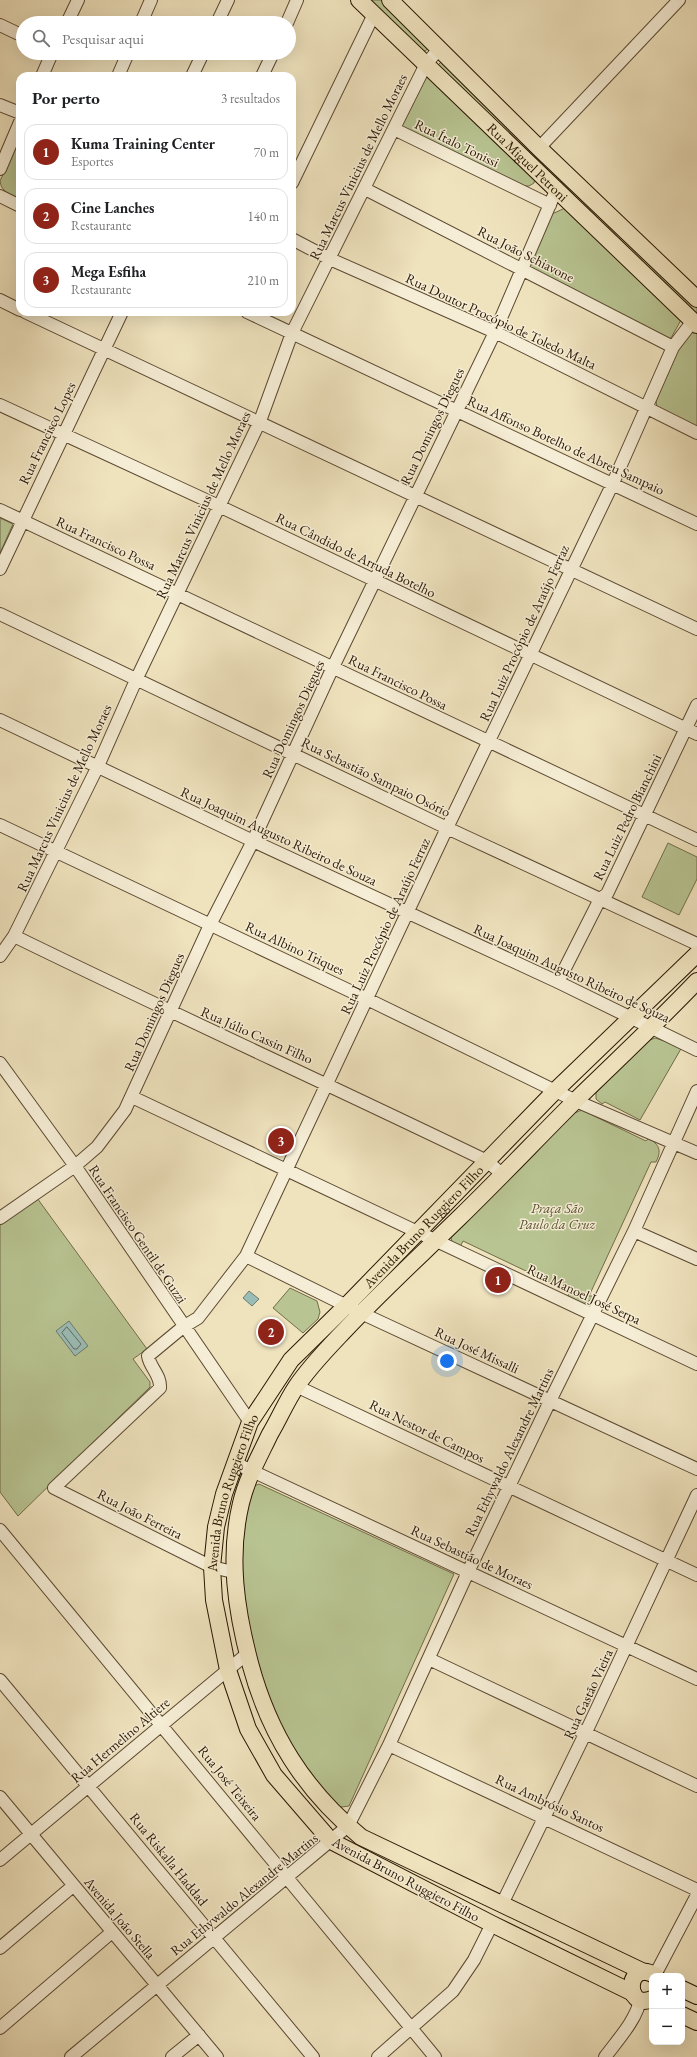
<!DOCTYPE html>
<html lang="pt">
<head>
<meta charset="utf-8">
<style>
  :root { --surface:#fff; --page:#f6f6f6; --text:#202124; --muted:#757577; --line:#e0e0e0; --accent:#8f2418 }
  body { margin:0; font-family:"EB Garamond",serif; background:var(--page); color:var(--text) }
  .controls { position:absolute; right:12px; bottom:12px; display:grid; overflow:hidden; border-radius:8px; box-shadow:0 4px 16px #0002 }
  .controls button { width:36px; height:36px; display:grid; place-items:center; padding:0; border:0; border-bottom:1px solid var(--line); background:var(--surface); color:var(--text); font:20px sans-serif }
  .you { position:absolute; left:447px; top:1361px; width:14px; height:14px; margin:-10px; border:3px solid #fff; border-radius:50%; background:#1a73e8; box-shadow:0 0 0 6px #1a73e833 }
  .badge { display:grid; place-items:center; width:26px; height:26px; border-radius:50%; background:var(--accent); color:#fff; font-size:13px; font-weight:700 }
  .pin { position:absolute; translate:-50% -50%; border:2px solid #fff; box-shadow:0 1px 4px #0006 }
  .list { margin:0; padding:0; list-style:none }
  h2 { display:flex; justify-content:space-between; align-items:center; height:52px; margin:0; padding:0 16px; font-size:17px }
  h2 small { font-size:13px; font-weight:400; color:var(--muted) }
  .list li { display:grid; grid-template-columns:26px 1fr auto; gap:12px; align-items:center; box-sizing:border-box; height:56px; margin:0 8px 8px; padding:0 8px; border:1px solid var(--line); border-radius:12px }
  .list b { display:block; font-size:15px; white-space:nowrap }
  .list p { margin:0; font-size:13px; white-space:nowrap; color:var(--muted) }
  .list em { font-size:13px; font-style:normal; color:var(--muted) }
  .icon { flex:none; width:22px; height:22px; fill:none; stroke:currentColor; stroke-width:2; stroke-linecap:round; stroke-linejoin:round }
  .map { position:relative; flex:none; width:697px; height:2057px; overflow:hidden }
  .search { position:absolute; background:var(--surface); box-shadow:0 4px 16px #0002; left:16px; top:16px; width:280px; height:44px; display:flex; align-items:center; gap:10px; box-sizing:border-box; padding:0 14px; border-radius:22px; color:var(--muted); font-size:15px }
  .panel { position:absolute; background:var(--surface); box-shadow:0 4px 16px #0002; left:16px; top:72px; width:280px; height:244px; border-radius:12px }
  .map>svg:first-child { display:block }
</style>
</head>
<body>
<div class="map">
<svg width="697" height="2057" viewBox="0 0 697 2057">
  <rect width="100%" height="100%" fill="#efe3be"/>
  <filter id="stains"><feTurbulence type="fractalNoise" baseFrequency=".005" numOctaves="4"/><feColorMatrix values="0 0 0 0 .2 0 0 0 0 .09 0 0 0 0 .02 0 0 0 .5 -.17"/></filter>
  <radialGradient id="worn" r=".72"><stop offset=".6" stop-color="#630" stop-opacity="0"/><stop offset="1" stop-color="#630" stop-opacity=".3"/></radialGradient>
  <path fill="#b8c492" stroke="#716d4a" d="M365,0h18l45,49 -5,3z
    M441,62l256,243v13l-260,-252z
    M428,75l107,103 -1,5 -5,3h-6l-122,-59 22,-50z
    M20,138v61c-9,-4 -19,-7 -20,-18z
    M565,208l116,112 -10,18 -3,1 -138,-70v-6l22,-49z
    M692,332l5,1v94l-40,-20 -1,-6 20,-51z
    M0,518l13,6 -13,29z
    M668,843l29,14v22l-18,36 -37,-18z
    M655,1038l27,9 -42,73 -35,-18 -3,2 -6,-5v-6l49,-51z
    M582,1110l9,1 1,4 54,26 3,-3c10,7 13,12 7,24h-5l-62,134h4c-7,12 -15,7 -26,2l3,-6 -107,-51 -3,6 -7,-3 -2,-6 1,-6 120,-118z
    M37,1198l110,151 -14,10 17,23v5l-132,129 -18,-24v-267z
    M290,1288l27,13 3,11 -2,7 -15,14 -30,-25z
    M259,1484l195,90 -105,232 -7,1 -7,-2 -30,-37 -32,-52 -22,-72 -12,-83 4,-41 11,-34z"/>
  <path fill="#9bbdb7" stroke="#6e7a6f" d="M249,1291l10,8 -7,7 -9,-8z
    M69,1321l19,25 -13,10 -19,-25z"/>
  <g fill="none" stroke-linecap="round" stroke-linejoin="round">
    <path stroke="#626a5c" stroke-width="1" d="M67,1327l14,17 -4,5h-3l-12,-16z"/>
    <g stroke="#5b4931" stroke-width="14">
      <path id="minor" d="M67,23l11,-23
        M141,23l10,-23
        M217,23l11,-23
        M287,23l10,-23
        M0,25l23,11
        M42,76l10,-23
        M118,76l10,-23
        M192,76l11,-23
        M262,76l11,-23
        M0,105l20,8
        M394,129l156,76
        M539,148l140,-148
        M0,169l20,-47
        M292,183l82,-169
        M365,189l308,158
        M0,196l20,10
        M292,239l38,20 165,73 202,101
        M0,300l20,10
        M25,312l672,317
        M247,312l450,212
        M0,405l221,102 476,227
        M0,510l697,330
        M0,569l122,-257
        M0,614l447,214 250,116
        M0,720l253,121 305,141 139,68
        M0,825l367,174 209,102 121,52
        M14,936c157,77 316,149 473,225l16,14
        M0,956l14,-20 84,-170 38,-86 124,-259 32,-88 134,-269 13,-15
        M558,982l42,-83 7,-5 90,-189
        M0,1063l75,103 175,256
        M132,1097l565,267
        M0,1218l75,-52 22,-19 28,-37 85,-185 43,-84 80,-174 162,-335 62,-144
        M634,1231l63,28
        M246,1256l115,57 336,156
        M296,1386l401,189
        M235,1463l462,216
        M0,1530l435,527
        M233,1572l-21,-5 -158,-79 106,-100c1,-13 -10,-20 -12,-32l35,-29 15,-9 48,-62 201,-428 166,-345 60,-136 20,-26
        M429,1659l268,127
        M0,1680l313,377
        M389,1745l308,145
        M0,1797l217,260
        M0,1860l248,-207
        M502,1904l84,-172 111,-237
        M0,1948l73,-62
        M655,1975l42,-80
        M0,2028l112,-96
        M71,2057l277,-231 41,-81 79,-173 82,-171 84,-170 63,-140
        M172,2057l27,-22
        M378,2057l75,-66 21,-31 18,-36
        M605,2057c11,-15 33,-39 35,-58"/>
    </g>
    <g stroke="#2a1602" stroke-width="18">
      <g id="major">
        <path id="s1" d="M359,0l338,325"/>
        <path d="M390,0l149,148 158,151"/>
        <path d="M644,1972l-283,-135c-57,-47 -92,-103 -111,-174 -14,-53 -22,-106 -9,-160 6,-25 18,-46 29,-69 9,-15 16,-32 26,-47 14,-21 32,-39 49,-57 37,-39 77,-76 115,-113 39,-38 76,-77 114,-115 41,-40 83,-79 123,-121"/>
        <path d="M682,1989l15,7"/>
        <path id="s2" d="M633,1993l-141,-69 -161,-83 -57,-66 -26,-46 -20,-59 -14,-70 -2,-33 4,-40 8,-33 26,-72 41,-62 56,-55 209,-215 141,-136"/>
        <path d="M652,1999c-29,12 -26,-42 4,-23"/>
        <path d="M682,2015l15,7"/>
      </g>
    </g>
    <use href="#minor" stroke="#f5edd5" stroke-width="12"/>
    <use href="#major" stroke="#efe3be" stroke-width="16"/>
  </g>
  <g text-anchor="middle" stroke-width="3" stroke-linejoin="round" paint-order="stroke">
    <g font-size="14" fill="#2a1602" stroke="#f5edd5">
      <text transform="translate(457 143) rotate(26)" y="5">Rua Ítalo Tonissi</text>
      <text dy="5" stroke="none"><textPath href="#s1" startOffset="234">Rua Miguel Petroni</textPath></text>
      <text transform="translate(358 167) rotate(-64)" y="5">Rua Marcus Vinicius de Mello Moraes</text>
      <text transform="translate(526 254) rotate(27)" y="5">Rua João Schiavone</text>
      <text transform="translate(501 321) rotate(25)" y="5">Rua Doutor Procópio de Toledo Malta</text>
      <text transform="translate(432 426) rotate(-64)" y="5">Rua Domingos Diegues</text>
      <text transform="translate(47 433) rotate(-64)" y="5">Rua Francisco Lopes</text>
      <text transform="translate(566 445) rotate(25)" y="5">Rua Affonso Botelho de Abreu Sampaio</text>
      <text transform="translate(203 505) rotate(-65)" y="5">Rua Marcus Vinicius de Mello Moraes</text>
      <text transform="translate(106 543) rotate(25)" y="5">Rua Francisco Possa</text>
      <text transform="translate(356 555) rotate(26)" y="5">Rua Cândido de Arruda Botelho</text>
      <text transform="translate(524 633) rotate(-65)" y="5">Rua Luiz Procópio de Araújo Ferraz</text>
      <text transform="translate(398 682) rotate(26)" y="5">Rua Francisco Possa</text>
      <text transform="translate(293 719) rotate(-65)" y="5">Rua Domingos Diegues</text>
      <text transform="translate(376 777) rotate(26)" y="5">Rua Sebastião Sampaio Osório</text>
      <text transform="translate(64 798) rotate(-65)" y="5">Rua Marcus Vinicius de Mello Moraes</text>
      <text transform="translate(627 817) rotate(-64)" y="5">Rua Luiz Pedro Bianchini</text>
      <text transform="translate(279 836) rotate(25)" y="5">Rua Joaquim Augusto Ribeiro de Souza</text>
      <text transform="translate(385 926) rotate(-65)" y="5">Rua Luiz Procópio de Araújo Ferraz</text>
      <text transform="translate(295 948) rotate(25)" y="5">Rua Albino Triques</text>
      <text transform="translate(572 973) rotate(25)" y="5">Rua Joaquim Augusto Ribeiro de Souza</text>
      <text transform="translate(154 1012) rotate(-66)" y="5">Rua Domingos Diegues</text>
      <text transform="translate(257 1035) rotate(24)" y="5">Rua Júlio Cassin Filho</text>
      <text dy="5" stroke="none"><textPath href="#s2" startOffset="1058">Avenida Bruno Ruggiero Filho</textPath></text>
      <text transform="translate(138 1234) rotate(56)" y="5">Rua Francisco Gentil de Guzzi</text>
      <text transform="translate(584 1294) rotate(25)" y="5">Rua Manoel José Serpa</text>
      <text transform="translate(477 1350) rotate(25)" y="5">Rua José Missalli</text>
      <text transform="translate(427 1431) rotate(26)" y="5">Rua Nestor de Campos</text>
      <text transform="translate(509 1452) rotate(-64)" y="5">Rua Ethywaldo Alexandre Martins</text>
      <text dy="5" stroke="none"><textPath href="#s2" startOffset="722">Avenida Bruno Ruggiero Filho</textPath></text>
      <text transform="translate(140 1514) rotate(27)" y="5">Rua João Ferreira</text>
      <text transform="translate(472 1557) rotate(25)" y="5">Rua Sebastião de Moraes</text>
      <text transform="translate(588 1694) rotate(-65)" y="5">Rua Gastão Vieira</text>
      <text transform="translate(120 1740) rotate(-40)" y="5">Rua Hermelino Altiere</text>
      <text transform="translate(230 1783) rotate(51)" y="5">Rua José Teixeira</text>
      <text transform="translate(550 1803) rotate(25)" y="5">Rua Ambrósio Santos</text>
      <text transform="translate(169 1859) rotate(51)" y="5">Rua Riskalla Haddad</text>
      <text transform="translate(406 1879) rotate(28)" y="5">Avenida Bruno Ruggiero Filho</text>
      <text transform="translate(244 1894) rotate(-39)" y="5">Rua Ethywaldo Alexandre Martins</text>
      <text transform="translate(120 1918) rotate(50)" y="5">Avenida João Stella</text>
    </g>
    <g font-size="14" font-style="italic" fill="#5c5334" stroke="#f5edd5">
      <text x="557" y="1213">Praça São<tspan x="557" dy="16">Paulo da Cruz</tspan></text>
    </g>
  </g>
  <rect width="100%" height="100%" filter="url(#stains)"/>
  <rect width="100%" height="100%" fill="url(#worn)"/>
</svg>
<div class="controls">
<button>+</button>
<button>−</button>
</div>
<div class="you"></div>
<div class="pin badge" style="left:498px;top:1280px">1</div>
<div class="pin badge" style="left:271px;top:1332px">2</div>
<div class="pin badge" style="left:281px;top:1141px">3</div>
<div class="search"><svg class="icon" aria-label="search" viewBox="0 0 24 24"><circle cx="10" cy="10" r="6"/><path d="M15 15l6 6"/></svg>Pesquisar aqui</div>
<section class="panel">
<h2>Por perto<small>3 resultados</small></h2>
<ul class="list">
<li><span class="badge">1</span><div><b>Kuma Training Center</b><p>Esportes</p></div><em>70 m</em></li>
<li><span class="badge">2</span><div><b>Cine Lanches</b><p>Restaurante</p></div><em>140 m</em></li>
<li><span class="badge">3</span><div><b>Mega Esfiha</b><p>Restaurante</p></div><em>210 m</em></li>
</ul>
</section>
</div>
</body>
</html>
